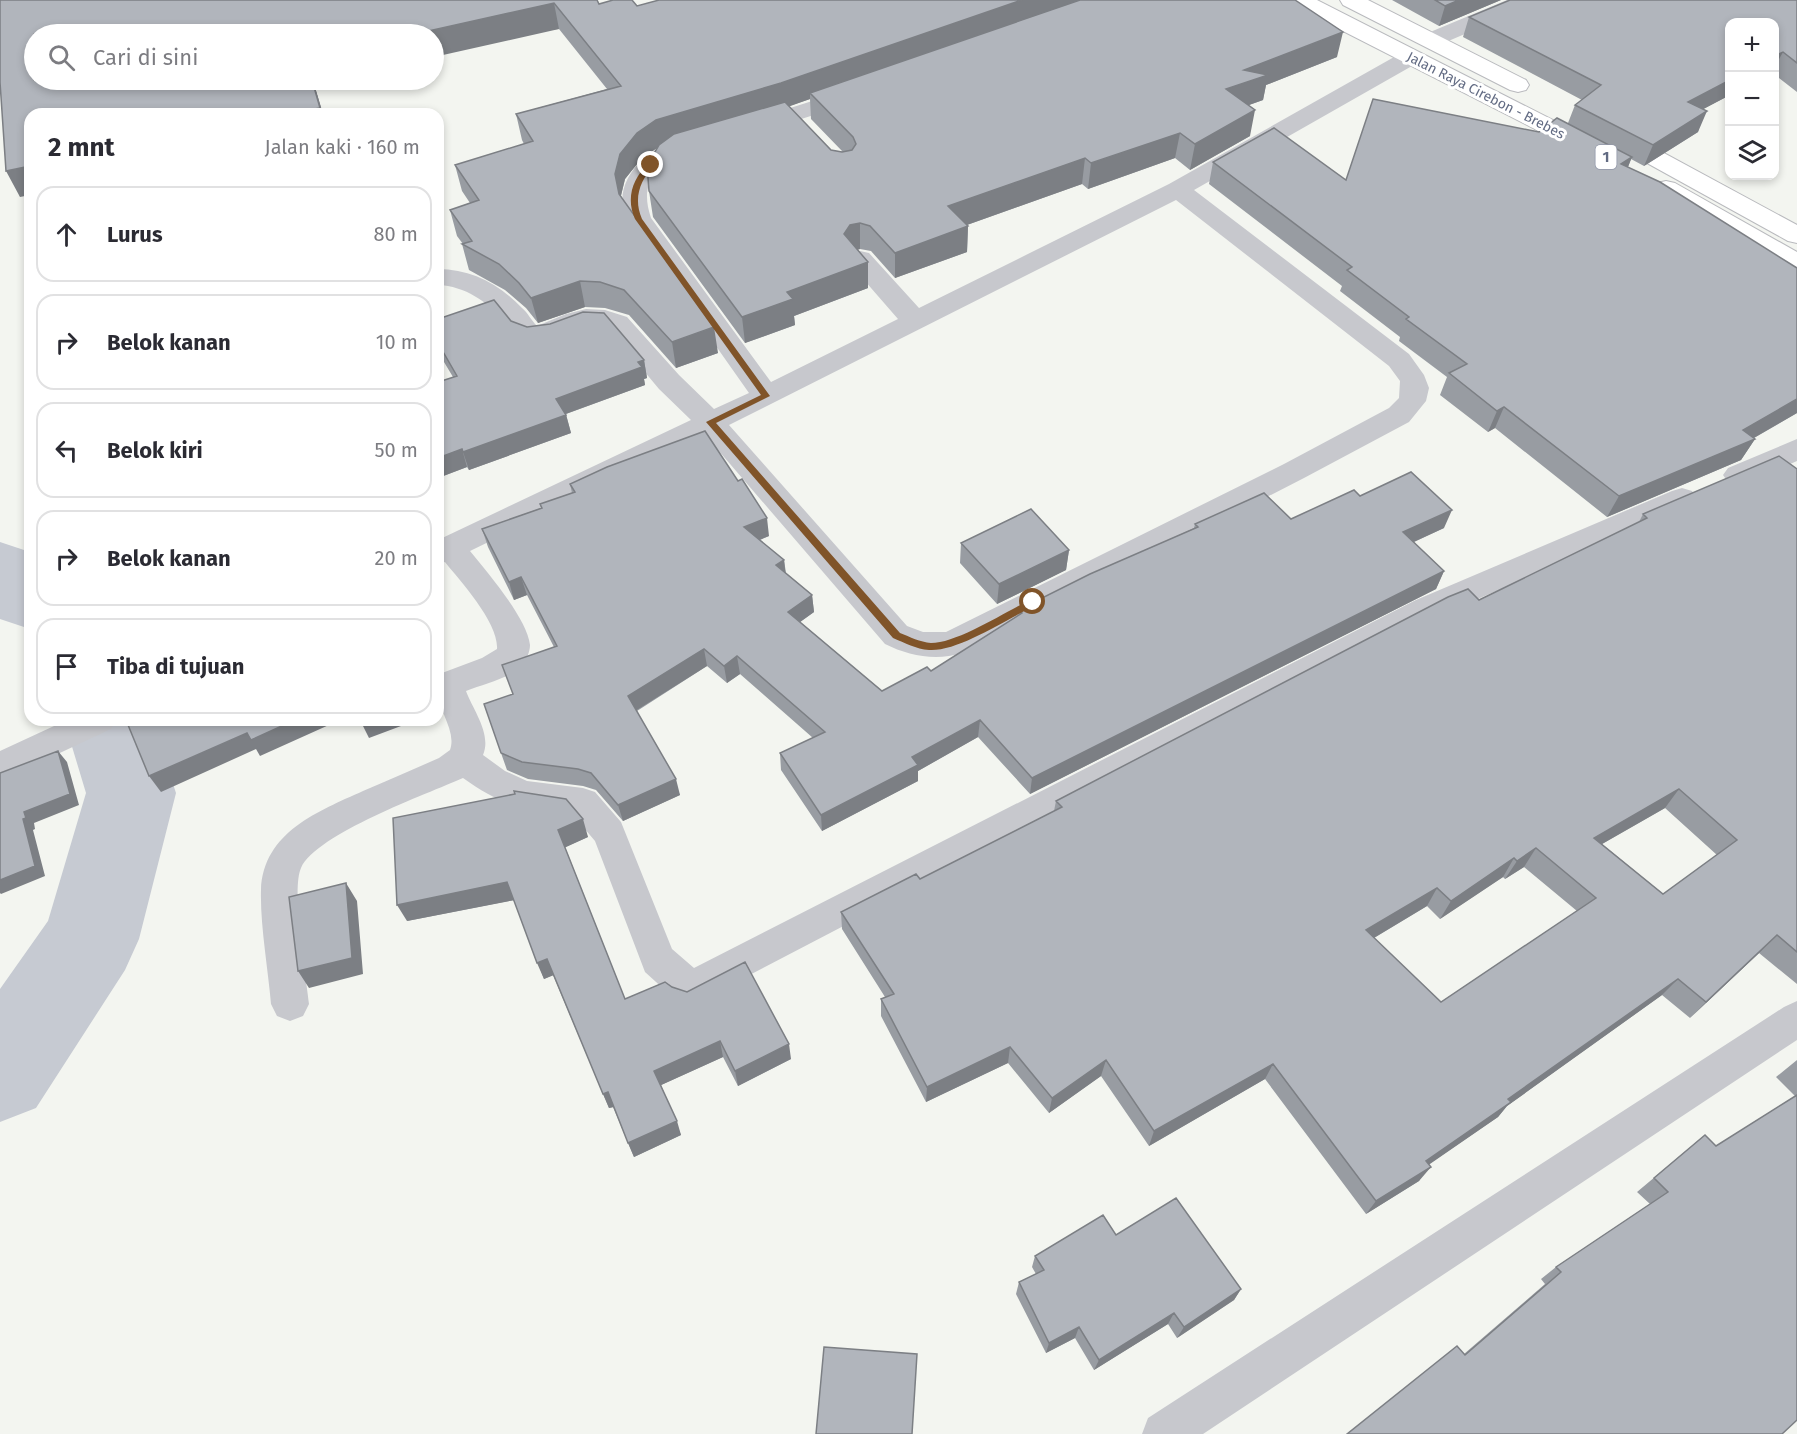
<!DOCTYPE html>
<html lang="id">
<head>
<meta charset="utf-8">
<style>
  :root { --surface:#fff; --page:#f7f7f7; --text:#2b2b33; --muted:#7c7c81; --line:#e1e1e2 }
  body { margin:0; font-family:"Fira Sans",sans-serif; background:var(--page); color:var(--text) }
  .controls { position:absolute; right:18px; top:18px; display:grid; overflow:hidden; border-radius:12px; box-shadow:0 3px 9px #0003 }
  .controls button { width:54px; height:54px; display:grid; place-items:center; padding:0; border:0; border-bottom:2px solid var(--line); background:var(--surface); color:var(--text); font:30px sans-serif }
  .stop { position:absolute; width:18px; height:18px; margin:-14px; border:4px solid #805429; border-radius:50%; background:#fff }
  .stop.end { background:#805429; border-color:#fff; box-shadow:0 2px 6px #0008 }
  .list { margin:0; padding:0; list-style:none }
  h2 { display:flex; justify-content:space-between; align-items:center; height:78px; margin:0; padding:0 24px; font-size:26px }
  h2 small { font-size:20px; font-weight:400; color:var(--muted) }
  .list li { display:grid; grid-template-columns:39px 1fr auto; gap:18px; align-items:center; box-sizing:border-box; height:96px; margin:0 12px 12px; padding:0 12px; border:2px solid var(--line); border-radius:18px }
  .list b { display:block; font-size:22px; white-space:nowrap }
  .list em { font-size:20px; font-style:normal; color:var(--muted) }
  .icon { flex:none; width:33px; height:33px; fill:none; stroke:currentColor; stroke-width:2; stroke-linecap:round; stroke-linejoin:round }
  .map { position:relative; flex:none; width:1797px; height:1434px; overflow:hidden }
  .search { position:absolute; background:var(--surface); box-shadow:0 3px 9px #0003; left:24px; top:24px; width:420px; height:66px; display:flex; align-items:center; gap:15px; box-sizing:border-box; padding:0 21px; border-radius:33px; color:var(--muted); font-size:22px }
  .panel { position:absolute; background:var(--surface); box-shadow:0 3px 9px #0003; left:24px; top:108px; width:420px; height:618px; border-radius:18px }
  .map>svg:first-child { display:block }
</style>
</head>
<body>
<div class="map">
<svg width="1797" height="1434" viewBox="0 0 1797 1434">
  <rect width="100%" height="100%" fill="#f3f5f0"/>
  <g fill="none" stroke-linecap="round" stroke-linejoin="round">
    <path fill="#c6cad2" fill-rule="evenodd" d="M0,542l30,10v77l-30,-10z
      M64,720h88l24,73 -37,146 -14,31 -89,138 -36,14v-133l48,-68 38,-128z"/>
    <g stroke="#b9babe" stroke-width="2">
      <path id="highway" d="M1289,0h28l277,141 4,5 -4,5 -8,2 -8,-2 -286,-146z
        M1340,0h28l158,80 3,5 -3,5 -8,2 -8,-2 -167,-85z
        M1617,130l8,2 172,93v18l-9,-2 -179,-99 -4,-5 4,-5z
        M1666,181l9,2 122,69v19l-9,-2 -131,-76 -3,-5 3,-5z"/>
    </g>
    <path fill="#c7c8cd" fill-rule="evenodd" d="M1507,0h29l-3,5 -94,40 -8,2 -8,-2 -3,-5 3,-5z
      M1411,50l8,2 3,5 -3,5 -225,128 215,164 15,21 5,13 -3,13 -17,21 -105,56 -342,175c-26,8 -53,3 -77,-9l-179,-208 -236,115c17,21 57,67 60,94 0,7 -4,16 -9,21 -13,13 -37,18 -55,25 7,19 26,43 17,64l22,16 22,10 56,7 12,4 26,30 51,127 22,19 722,-368 256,-109 10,-3 10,3 5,8 -5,8 -254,109 -748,390 -13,-5 -32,-29 -50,-131 -22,-26c-47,-5 -70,-8 -110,-37 -36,16 -147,56 -162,90 -10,22 5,108 8,136l-6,12 -13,5 -13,-5 -6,-12c-3,-36 -11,-79 -10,-114 2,-58 58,-79 102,-99 26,-11 51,-22 76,-33l11,-8c9,-25 -26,-52 -8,-77l40,-15 15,-9c2,-26 -36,-67 -52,-87l-7,2v-24l253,-120 -32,-31 -50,-60c-32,-13 -57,26 -89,10 -7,-3 -10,-12 -15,-17 -17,-20 -40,-36 -67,-37v-16c33,0 61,15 84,39 6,5 9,12 15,18l29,-12 20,-5 19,1 22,7 52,58 35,34 35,-16 -119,-169c-28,-41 27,-91 65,-81l4,5c-4,6 -9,7 -16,9 -31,13 -43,28 -32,61l120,164 127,-63 -47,-54 -4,-6 4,-6 9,-2 9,2 50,55 250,-124 234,-132zM1176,200l213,166 11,15 -1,17 -10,10 -105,56 -338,168h-23l-16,-6 -178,-201z
      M853,88l8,2 4,5 -4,5 -107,34 -8,-2 -4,-5 4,-5z
      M1797,439v22l-49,21 -10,3 -10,-3 -5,-7 5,-7z
      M67,720h49l-5,9 -111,52v-30z
      M1797,1001v39l-594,394h-61l6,-16 636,-411z"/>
    <use href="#highway" fill="#fff" fill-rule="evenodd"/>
  </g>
  <path fill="#989ca2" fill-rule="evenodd" d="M0,0l599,4 738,53 -71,28 -3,15 -14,5 1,31 -60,34 -15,-12 -87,31 -6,-5 -115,41 1,1 -1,26 -72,26 -24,-27 -11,-2 -3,1 11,38 -74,28 1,9 -50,18 -92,-126 -4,-26 9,-44 -17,12 -16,20 -4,17 97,157 -42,15 -47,-53 -24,-7 -20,-1 -47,16 -12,-15 -21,-18 -36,-20 -7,-26h1l-6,-8 -7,-26 20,-7 -8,-12 -7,-26 69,-21 -2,-4 -6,-26 91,-25 -48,-60 -525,51h302l-22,4 9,30h-293l-10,83zM810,99l1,20 32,33 -12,-2 -42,-44z
    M1392,0h109l-62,26z
    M1797,0v92l-23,-18v-52h-44v73l-27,14 -5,23 -54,34 -13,-7 -3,8 169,101v145l-43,25 1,1 -14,21 -134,57 -112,-89 -7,4 -48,-37 7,-18 -48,-36 1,-4 -60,-46 2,-5 -133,-102 4,-22 133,18 193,-48 29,-9 7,-18 7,-5 -119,-63 6,-20z
    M438,319l73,2 16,6 117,33 3,18 -3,1 1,6 -79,29 5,19 -102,37 -2,-3 -29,11 15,-101 -15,-25z
    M1797,469v515l-38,-31 -69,65 -28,-23 -155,111 -9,11 -69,47 -10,17 -53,33 -101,-135 -116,67 -48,-70 -52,37 -41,-50 -82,39 -45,-86v-17l4,-2 -43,-68 -1,-17 79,-33 134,-68 2,-10 423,-201 160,-78 4,-8zM1665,808l52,47 -54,39 -61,-50zM1524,867l53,44 -136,91 -67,-64 53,-32 13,13 63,-42 2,2z
    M570,484l199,52 -9,4 24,20 2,13 26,22 2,17 -14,10 82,69 49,-20 88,-56 1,-6 174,-81 1,-4 96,-5 69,-23 84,32 -30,14 30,29 -8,18 -406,205 -52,-57 -60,34v10l-96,50 -41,-61 -1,-17 33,-15 -73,-64 -13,9 -20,-17 -70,45 43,84 -57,26 -27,-31 -13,-4 -55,-7 -21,-9 -6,-17 12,-58 41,-48 -27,-52 -13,5 -26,-53 -6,-18 59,-21 -1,-4 32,-11z
    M961,543l108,7 -3,20 -69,34 -37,-41z
    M566,799l22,38 -23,10 60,152 47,-12 119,72 -53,27 -15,-29 -62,28 20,50 -47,22 -21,-50 -4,1 -56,-133 -9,4 -30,-79 -107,21z
    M1797,1060v361l-333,-67 81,-70 -4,-5 15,-12 94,-63 -13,-12 68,-57 11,11 79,-50 -19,-19z
    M1116,1235l125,54 -7,11 -57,38 -9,-14 -74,46 -19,-32 -29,15 -30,-59 3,-12 17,-8 -4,-7 3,-11z"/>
  <path fill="#7c7f84" d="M1022,0h71l-283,93v6l-28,10 -122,37 -19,13 -16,20 -5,20 -5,-25 5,-20 17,-21 19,-13z
    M1459,0h42l-62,26 6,-20z
    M554,3l5,26 -125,28v-23h-19z
    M1343,32l-6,25 -71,28 -3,15 -42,15 5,-26 18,-19z
    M1783,52l-9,16v-12z
    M312,80h24l-22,4 9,30h-35z
    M1730,80v15l-51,27 9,-20z
    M1255,110l-5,26 -60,34 5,-26z
    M1707,111l-9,21 -54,34 9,-21z
    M1180,133l-5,25 -87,31 3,-26z
    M1632,157l-9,22 -2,-15z
    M1085,158l-3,26 -135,48 1,-26z
    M30,166v29l-10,2 -14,-26z
    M860,223v26l-9,2 -7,-17 6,-9z
    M968,226l-1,26 -72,26v-25z
    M868,262v26l-74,28 1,9 -50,18 -3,-26 45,-25z
    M580,281l5,26 -47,16 -7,-25z
    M714,327l4,26 -42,15 -4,-26z
    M644,360l3,18 -3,1 1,6 -85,31 -4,-17z
    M1797,399v14l-52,30 10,-4 -14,21 -134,57 12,-21 124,-66z
    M1504,407l-9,21 -7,4 9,-21z
    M566,415l5,18 -102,37 -6,-18z
    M462,449l5,18 -29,11v-20z
    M1452,510l-8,18 -48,22 7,-18z
    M767,518l2,18 -23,9 -2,-18z
    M1069,550l-3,20 -69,34 2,-20z
    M784,560l2,18 -10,-13z
    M1444,571l-8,18 -406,205 2,-16z
    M521,577l6,18 -13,5 -5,-18z
    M812,595l2,17 -25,18 -1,-18z
    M704,649l3,17 -75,47 -4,-17z
    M737,656l3,18 -13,9 -3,-17z
    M295,720h45l-80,36 -4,-7 -95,43 -12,-16 98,-43z
    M367,720h50l-48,18 -8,-16z
    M980,720l-2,17 -60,34v10l-96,50 -1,-16 91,-58z
    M58,751l9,11 12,43 -45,18 1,6 -2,1 12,46 -44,18 -1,-1v-13l23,-61 1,-7z
    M676,779l4,16 -57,26 -5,-16z
    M1679,789l-14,19 -84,48 13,-18z
    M583,819l5,18 -24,11 -6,-18z
    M1536,848l-12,19 -19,12 12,-18z
    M1514,858l-11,19 -63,42 11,-18z
    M507,882l8,18 -108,21 -10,-16z
    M346,883l11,18 6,73 -54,14 -11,-17z
    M1437,888l-10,18 -70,42 9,-18z
    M1777,935l-18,18 -69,65 16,-16z
    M547,959l7,16 -10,4 -7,-16z
    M1678,979l-16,16 -155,111 -9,11 -84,58 12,-14 82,-62z
    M720,1041l3,16 -64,29 -5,-15z
    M789,1044l2,15 -53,27 -3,-15z
    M1010,1047l-2,16 -82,39 1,-15z
    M1106,1060l-5,16 -52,37 3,-15z
    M1273,1064l-8,15 -116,67 5,-15z
    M608,1092l6,15 -5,1 -6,-14z
    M677,1121l4,14 -47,22 -6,-14z
    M1431,1167l-12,14 -53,33 10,-13z
    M1241,1289l-7,11 -57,38 7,-11z
    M1174,1313l-6,11 -74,46 5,-10z
    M1079,1327l-4,11 -29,15 3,-10z"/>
  <path fill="#b1b5bc" stroke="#7c7f84" stroke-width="1.5" fill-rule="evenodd" d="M0,0h597l2,4 14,-4h19l5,6 22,-6h363l-241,83 -125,37 -19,13 -17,21 -5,20 4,20 95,133 -42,15 -48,-52 -24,-8 -20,-1 -49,17 -12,-15 -20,-19 -37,-20 10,-3 -22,-31 29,-10 -24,-35 78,-24 -17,-27 105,-28 -67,-83 -139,31h-381v46h278l8,28 -32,6h-258v52l-24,5 -6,-89z
    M1080,0h215l48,32 -99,38 24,5 -42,14 29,21 -60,34 -15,-11 -89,30 -6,-5 -137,48 20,20 -73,27 -25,-27 -10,-3 -10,2 -6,9 24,28 -81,30 6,7 -51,18 -93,-126 -2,-26 12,-20 15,-11 111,-32 46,48 11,2 10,-2 4,-6 -3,-7 -43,-44z
    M1435,0h24l-14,6z
    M1510,0h287v63l-14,-11 -9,4v-34h-44v58l-42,22 19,9 -54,34 -78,-40 26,-20 -132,-68z
    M1373,99l166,33 18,-14 75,39 -11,7 39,18 137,86v131l-54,31 12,9 -136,57 -115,-89 -7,4 -48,-38 18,-9 -61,-45 3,-2 -62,-47 5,-3 -139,-105 61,-34 72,52z
    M494,300l17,21 16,6 23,-3 33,-12 21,1 40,47 -6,2 4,5 -86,32 10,16 -103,37 -1,-3 -24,9v-76l19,-6 -19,-33v-24z
    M705,431l33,50 4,-2 25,39 -23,9 40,33 -8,5 36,30 -24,17 94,79 45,-24 4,4 91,-58 -2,-4 70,-35 108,-47 -3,-3 69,-31 27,26 63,-29 6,6 51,-24 41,38 -49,22 41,39 -412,207 -52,-58 -68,37 6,8 -97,50 -41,-62 45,-21 -88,-76 -13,10 -20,-17 -76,47 48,83 -58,26 -27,-32 -13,-4 -56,-7 -21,-9 -17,-49 29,-10 -11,-29 55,-19 -36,-69 -12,5 -27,-53 60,-21 -2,-4 35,-12 -5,-8 37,-17z
    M1779,456l18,13v483l-20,-17 -71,67 -28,-23 -170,120 3,3 -85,59 5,6 -55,34 -103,-137 -119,67 -48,-71 -54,38 -42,-51 -83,40 -46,-88 13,-5 -53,-82 75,-38 4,5 142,-72 -6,-6 392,-204 20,-8 11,11 168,-82 -4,-4zM1679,789l58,51 -74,54 -69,-56zM1536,848l60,50 -155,104 -75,-72 71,-42 14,13 63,-43 3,3z
    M30,463v18l-5,-16z
    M1031,509l38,41 -70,34 -38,-41z
    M126,720h169l-44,20 -4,-7 -98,43z
    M58,751l12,43 -46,18 2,6 -3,1 12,47 -35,14v-107z
    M514,791l52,8 17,20 -25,11 67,169 40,-17 7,5 15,5 58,-30 44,82 -54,27 -15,-30 -66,30 23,50 -49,22 -20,-51 -5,2 -56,-135 -10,4 -30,-81 -110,23 -4,-87 122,-24z
    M346,883l6,75 -54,13 -9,-74z
    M1797,1095v325l-15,14h-435l110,-88 8,9 96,-83 -5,-5 112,-75 -14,-14 51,-43 11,11z
    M1176,1198l65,91 -57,38 -10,-14 -75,47 -20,-33 -30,16 -30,-61 25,-12 -9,-14 68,-41 13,20z
    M824,1347l93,7 -5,80h-96z"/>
  <path fill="#805429" d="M648,164l6,1c-14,16 -21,33 -12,54l128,177 -54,27 184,210c10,4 20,9 31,10 26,0 74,-31 99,-43h6v5c-27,13 -78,47 -107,45 -13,-1 -24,-7 -36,-12l-187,-216 55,-27 -126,-176c-9,-20 -3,-40 13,-55z"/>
  <g text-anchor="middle" stroke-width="6" stroke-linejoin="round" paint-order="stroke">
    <g font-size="14" fill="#626b83" stroke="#fff">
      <text transform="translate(1486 95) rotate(27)" y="5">Jalan Raya Cirebon - Brebes</text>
    </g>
    <rect fill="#fff" stroke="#9197a8" stroke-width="1.5" x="1595.5" y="145" width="21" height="24" rx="4.5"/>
    <g font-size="15" font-weight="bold" fill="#626b83">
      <text x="1606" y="162">1</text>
    </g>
  </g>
</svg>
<div class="controls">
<button>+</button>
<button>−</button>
<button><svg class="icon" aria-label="layers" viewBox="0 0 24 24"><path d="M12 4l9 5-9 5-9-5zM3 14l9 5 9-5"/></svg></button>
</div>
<div class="stop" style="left:1033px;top:602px"></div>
<div class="stop end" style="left:651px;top:165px"></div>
<div class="search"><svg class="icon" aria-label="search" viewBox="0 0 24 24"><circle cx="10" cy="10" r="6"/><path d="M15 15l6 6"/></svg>Cari di sini</div>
<section class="panel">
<h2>2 mnt<small>Jalan kaki · 160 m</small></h2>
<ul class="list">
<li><svg class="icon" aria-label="ahead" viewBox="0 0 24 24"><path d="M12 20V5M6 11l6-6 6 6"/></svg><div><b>Lurus</b></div><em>80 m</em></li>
<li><svg class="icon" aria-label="right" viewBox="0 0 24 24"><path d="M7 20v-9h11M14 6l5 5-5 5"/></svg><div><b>Belok kanan</b></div><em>10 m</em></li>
<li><svg class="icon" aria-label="left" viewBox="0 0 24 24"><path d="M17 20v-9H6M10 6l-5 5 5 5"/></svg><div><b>Belok kiri</b></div><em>50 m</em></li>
<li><svg class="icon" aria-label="right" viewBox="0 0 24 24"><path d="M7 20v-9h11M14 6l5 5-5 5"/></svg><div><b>Belok kanan</b></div><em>20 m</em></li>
<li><svg class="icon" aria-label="arrive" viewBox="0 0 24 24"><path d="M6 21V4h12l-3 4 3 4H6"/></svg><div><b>Tiba di tujuan</b></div></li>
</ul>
</section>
</div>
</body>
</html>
